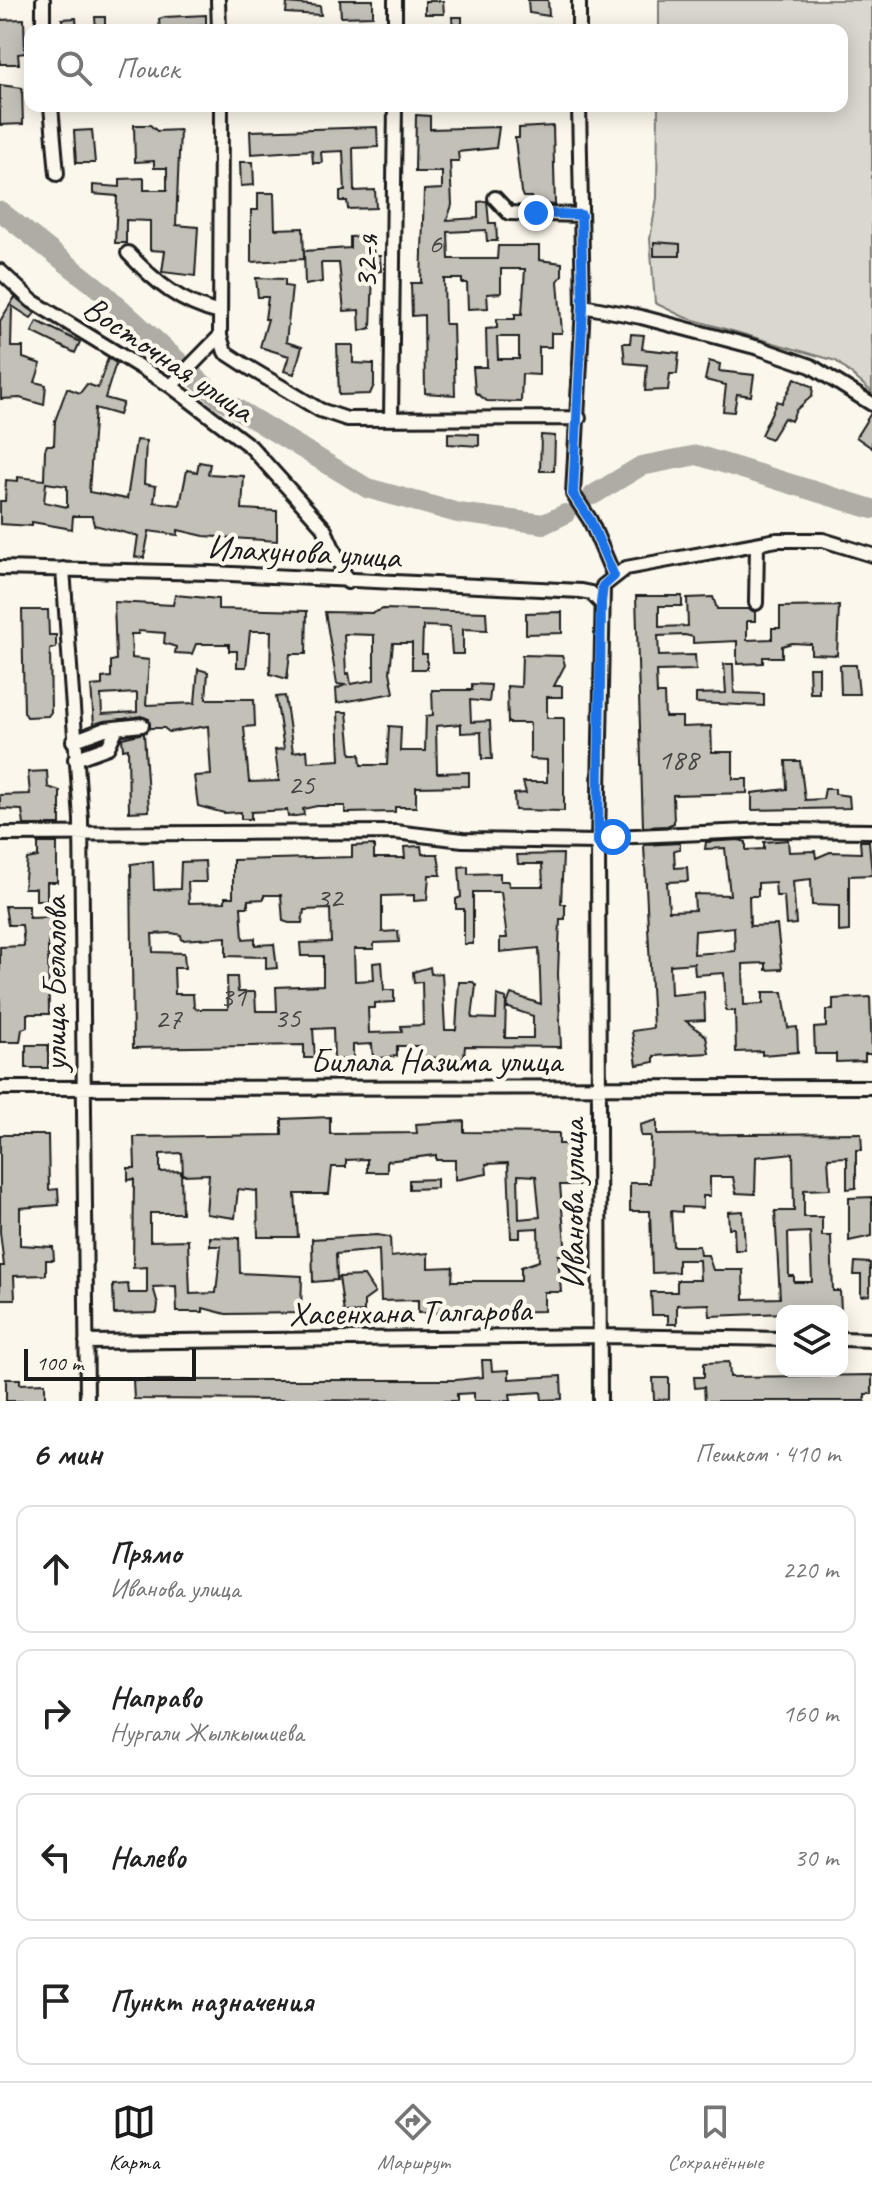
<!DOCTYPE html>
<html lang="ru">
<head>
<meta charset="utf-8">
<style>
  :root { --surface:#fff; --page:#f2f2f2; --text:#222; --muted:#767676; --line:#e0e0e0; --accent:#1c1c1c }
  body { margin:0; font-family:Caveat,sans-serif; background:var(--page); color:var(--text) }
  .controls { position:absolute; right:24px; bottom:24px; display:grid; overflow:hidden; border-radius:16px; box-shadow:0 4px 20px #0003 }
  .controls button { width:72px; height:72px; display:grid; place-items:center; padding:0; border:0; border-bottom:2px solid var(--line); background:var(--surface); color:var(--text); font:40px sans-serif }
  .scale { position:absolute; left:24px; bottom:20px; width:172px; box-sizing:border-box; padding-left:8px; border:4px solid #1c1c1c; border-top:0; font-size:22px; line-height:28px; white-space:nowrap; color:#1c1c1c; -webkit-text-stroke:6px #fbf7ec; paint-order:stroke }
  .stop { position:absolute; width:24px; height:24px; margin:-18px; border:6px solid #1a73e8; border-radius:50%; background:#fff }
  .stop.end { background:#1a73e8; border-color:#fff; box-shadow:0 2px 8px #0008 }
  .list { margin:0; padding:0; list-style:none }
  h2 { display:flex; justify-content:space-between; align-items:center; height:104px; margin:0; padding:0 32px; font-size:34px }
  h2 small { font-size:26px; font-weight:400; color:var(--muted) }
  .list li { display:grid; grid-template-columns:52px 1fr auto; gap:24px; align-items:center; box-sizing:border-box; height:128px; margin:0 16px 16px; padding:0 16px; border:2px solid var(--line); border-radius:16px }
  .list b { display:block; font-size:30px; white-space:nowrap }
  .list p { margin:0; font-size:26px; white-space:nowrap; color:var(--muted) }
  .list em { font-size:26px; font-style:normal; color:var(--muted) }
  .icon { flex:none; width:44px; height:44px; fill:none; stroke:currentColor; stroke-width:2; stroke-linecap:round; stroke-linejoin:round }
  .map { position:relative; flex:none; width:872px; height:1401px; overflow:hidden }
  .search { position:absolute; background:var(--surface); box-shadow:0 4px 20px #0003; left:24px; right:24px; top:24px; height:88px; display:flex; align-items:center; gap:20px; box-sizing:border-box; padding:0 28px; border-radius:16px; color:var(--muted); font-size:30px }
  .sheet { height:680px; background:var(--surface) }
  nav { display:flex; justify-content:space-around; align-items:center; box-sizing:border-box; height:112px; border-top:2px solid var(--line); background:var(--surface); font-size:22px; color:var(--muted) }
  nav a { display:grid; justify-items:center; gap:4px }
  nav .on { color:var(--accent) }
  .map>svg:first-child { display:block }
</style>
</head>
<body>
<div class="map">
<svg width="872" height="1401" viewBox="0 0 872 1401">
  <rect width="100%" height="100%" fill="#fbf7ec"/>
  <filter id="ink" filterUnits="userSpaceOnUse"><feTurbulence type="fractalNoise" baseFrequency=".0125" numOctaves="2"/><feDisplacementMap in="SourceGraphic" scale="16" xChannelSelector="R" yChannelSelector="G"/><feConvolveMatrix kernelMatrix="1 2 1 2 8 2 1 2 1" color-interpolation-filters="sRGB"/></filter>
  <g filter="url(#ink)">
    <path fill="#dad7ce" stroke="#7b7a75" stroke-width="2" d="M659,0h213v392l-36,-31 -152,-44 -29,-14 -5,-64 7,-41 1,-92h184v-76h-183z"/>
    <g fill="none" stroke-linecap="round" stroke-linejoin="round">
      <path stroke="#afaca5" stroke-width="20" d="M0,211l99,78 81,74
        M194,376l25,22 148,90 91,25 86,11 21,-10
        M593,495l48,-29 56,-11 175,54"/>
    </g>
    <path fill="#c3c0b8" stroke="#1c1c1c" stroke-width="2" fill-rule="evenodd" d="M340,0h33v16l-32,1z
      M528,0h20l1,16 -20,-3z
      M425,1h18l1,13h-19z
      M287,3l33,3 1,9 -35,-2z
      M206,15v10l-46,5 -1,-11 6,-2z
      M95,17h10v13h-9z
      M452,17h10v13h-9z
      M76,18l1,12h-14l-1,-11z
      M24,19l1,34 -7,1 1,10h-19v-44z
      M0,85l22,3 1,36 -23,1z
      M416,115l14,1v13l69,-2 -3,21 -38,4 1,9h-9l2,44 -5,15 31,-2v-16l9,-1 2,22h7l1,18h-10l-1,-11 -38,2 1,27h48l1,-13h41v14l23,3v13l-4,5 4,52h-11v14h-12v28l-17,-1 -1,28 -34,-1 -12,-9 -2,-25h14l-1,-38 11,-1v-9h18v-5h7l3,-45h-24v24l-14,1 1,14 -20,1 -1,-26h-5v-4h-18l1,45h8l2,71 -30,-2 -1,-78 -12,1 -1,-33h10l3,-93 18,-1v-17h-27zM497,337h22v22h-21z
      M134,125h16l7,6 23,-1 -4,95 22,2 -3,49 -33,-4 3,-21 -15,-1v-29l-24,-1v23h-11l2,-47 -24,-2v-9l27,2v-8l24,-1v12h23v-22h-13v-7l-19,1z
      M553,126l2,79 -23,-2 -1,-6h-8l-2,-5 -6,-54h4v-10z
      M377,127l1,20 -25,1 1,43 21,-1 1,18 -28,1 -1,-8h-7v-10h5l-2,-40 -22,1 1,11h-9l-1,-13 -61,4 -1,-23z
      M92,130l3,33h-19l-2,-32z
      M240,162h13l1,23 -13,1z
      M258,193h16l1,36 28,-1 1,31 -53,3v-52h7z
      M371,236l3,20h6l1,15 -8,1 -2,56 -11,3 -1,-21 -15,1 -5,-48h-18l1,19 -17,3 -1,-34 46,-3v-11z
      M654,242l26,2v12h-26z
      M256,278l29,1v7l7,1 -6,55 16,5 -8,27 -10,-3 5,-15 -29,-9 8,-28h-3l3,-22h-10z
      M15,297l20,16 -4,5 -19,-12 -1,41h12v11l18,6 -6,18 11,3 -2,20 -24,-7 -19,1 -1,-78z
      M37,321l43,21 -5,11 -43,-21z
      M631,334l13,1 -2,14 37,4 -2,21h-7l-2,16 -23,1 2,-26 -22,-2 -2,-20h7z
      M337,345h16v18l21,1v21l-4,9 -31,1z
      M108,358l8,5 -11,35 18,5 -4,12 -24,-7 -6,84 38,7 9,-59 10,1 -2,43 12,2 -2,16 26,3 7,-35 10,2 2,-10 11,2 -2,10 36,2 -2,33 35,2v30l-73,-5 -26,-6v5l-29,-4 -5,27 -9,-1 3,-21 -44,-11 -2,-9h-19l-1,13 -40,-7v4l-32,-2v-23h5l1,-21 12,1v-4l26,3 1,-30 2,-5h7l1,-24 12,-33 13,5 7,-9 11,4zM46,483l21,3v21l-23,-5z
      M709,361l11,3 -1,7 35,4 -3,21 -14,-2 -3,18 -11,-1 3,-26 -21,-5z
      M795,378l18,9 -1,9 -16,14 -5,11 -7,-3 -13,21 -10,-4 16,-34 5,2z
      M871,413h1v35l-16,-11z
      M448,433l31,1v12l-31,-2z
      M541,435l14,1 -1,35h-14z
      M175,595l43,4v10l89,2 -1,43h-16l-3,25 -17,-5 1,-43h-21l-4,36h-9v-16h-8v-7h-33l-4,10 -17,-1 1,-6 -12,-4 1,-10 -27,-2v3h-7l1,24 17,2 -3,45 49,-2 3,-34 10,3 -2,27h48l1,27 -11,1 5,55 30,-1 -4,-31 9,-1 -8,-52 9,-1 8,56 14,-2 1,12 32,-2 -2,-48h9l4,42h9l1,11h26l2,-39 12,1 -1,24h25l1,-35 7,-1 -1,-25h40v-6l19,1 -2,17 -19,-2 1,22 19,-1 2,38h-10l-1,-27 -20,1v-9l-25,2 1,47 32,-1v14l-53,1v20h-21v5l-50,1v-7h-28l-14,3 1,6 -16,2 -1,-7 -36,2v7h-10v-7l-17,1 -26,-7 -4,-30 17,-1 -3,-49 -39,6 -5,-4h-14l-1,-9 -8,-3 -47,8 -3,-38 11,-1v-7l9,-1v-16l5,-1 -2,-58 59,3zM137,693v19l-35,2 -1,-19z
      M636,596h46v10h-23v21l29,-1 -1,-28 26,-1 4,12h32l6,3v9h-8v19l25,-1v-11h8v-21l59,-1 -2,49 -26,-1v-10l-19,-1 -10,3v11h-19v6l-26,1v-23l-44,2v-6l-8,-2 -27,1 1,20 36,-1 1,15 -40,1 1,23h7l1,23h17v10l29,-1 1,26h21v27h14v14l-74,2 1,28 -7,3 -24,1z
      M383,609l103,3 1,18 -24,-1v25h-11l-2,-27 -27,-1 -1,28h5v15h-15v-26h-19l-3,29 4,21 -57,10 -1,-14 9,-4 -8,-1 -12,-72 48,1zM344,634l30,1v45l-23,4 -2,-11 -3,1z
      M22,610h26l1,25h7v13l-6,1 1,63 -3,4 -21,1 -3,-5z
      M562,612v21l-36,1v-21z
      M522,655l40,1 3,9 -11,21h8v11h-15v21h17v93l-49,-1 -1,-16 12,-1 -3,-11h24v-22l-17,-1v-36h-22l-1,-37 14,1z
      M724,664h9l1,29 30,1v12l-68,-3v-9l30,-1z
      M840,665h16l3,29h-18z
      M809,667h10v26h-9z
      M144,733l5,78 -20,1 -1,-64 -5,1 -1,-11z
      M786,761h14l5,39 18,-1 2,-10h10v5l14,2 1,12 -98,2v-17l35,-4z
      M47,771l1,16 12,4v34h-36l-2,-15 -22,-1v-14l30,-1 -2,-22z
      M739,840l7,2v8l18,-1v-7l24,-2 1,12 26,-1 1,7 14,-6 31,1 -1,-12h9l3,34 -23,1v55l-10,1v-26l-27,-1 -1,-26 -18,2 3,43 -10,1 -2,-29h-8l-1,-14 -17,1v13h-9l1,30 27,-1 5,44 -16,1v-7l-23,1 1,41 19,-1v-12h20l5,36 9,-1 1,25 -36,3v-4l-26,1 -1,-41h-9l-2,-38 -29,2 -1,-12 -24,2 1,30 33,-3 1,28 -19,1 20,15 3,17 -55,3v6l-17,3 -5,-34 21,-3 -9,-183 36,-2v6l-6,1 1,18 12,-1 1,14 -21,1 2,29 26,-1 -1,-16 36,1 -5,-47 -20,1 1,-7zM734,927l1,24 -41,3 1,-23z
      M38,843h19v39h-10v18h-11v-12h-12l3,-29 11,-2z
      M374,845v13h31l-1,-11 17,-1 1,8h16l3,21h-12l-2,25 -13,1v-6l-32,1v36l16,-1 1,11 -25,1v6h-20l1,32 19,-1 -1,-17 9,-1 2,28h10v12l-19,1v5h-7l1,25 33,-1 -1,-6 22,-1 -1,-43 -8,1 -1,-11 17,-5 1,7 11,-1 3,57h11l3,-48h14l3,3 -4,33 24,1 1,-24 9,3 -1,40h28v-22l-27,-9 5,-13 30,10 -2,-56 -39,4v-14h7l-6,-46h-28v52h-9v-35h-8v-10l5,-2 -2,-30 9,-1v8l32,-1v8h8l1,5h34l-1,-22h-24l-1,-9 46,-1 -2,50h4v15h-5l-2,55 3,73 -96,-1 -1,11 -42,1 -1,-12h-24v10l-24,3 -1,-15 -19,1v14l-19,1 -1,-32 -20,1 2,29h-11v-13l-171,3 -2,-184 22,-3 1,29 26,-1 1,-27 24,-1 1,21h-18l1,21 36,-1v-5h8v-37l119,-3v-11zM264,895h17l2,26 6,2h13l2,-13 26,-1 1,33 -31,1 1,13h22v29l-47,2 1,24h-21l-1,-19h-17l-1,-15h-10l1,32h-30l-4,-2 -1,-13h-18l-1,-26h11l-1,-15 -31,-1 -1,-18 20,-1 9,2 1,5 44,-3v19l40,1v12l11,-1 -3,-24 -19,1v-7l-12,1 -2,-32h7v-7l16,-1z
      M5,906h24v12l28,-1v14h-7l-2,12 1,71h-22v13l-5,2 -2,13h-20v-95l24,-1 -2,-21h-14z
      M870,997l2,57h-7v7l-29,1v-8h-21l-1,-26 12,-1v-17h7v-11z
      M26,1045h22v23h-22z
      M330,1117v17l87,-1 -1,-9 48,-3v11l95,1v11h17l4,41h-20l6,70h-8l3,37h-17v19l-126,2v-13l-37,1 -2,-51 -43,4 1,26 -24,2 -1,-43 65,-4 13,2 1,20 37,-4v15l25,-1 -1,14h69v-14l18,-6 -1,-33 -18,1v9h-9l-3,-75 -22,1 1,10 -32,6v-20h-19v-5l-49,6v11h-20v-13l-21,1v7h-14l-3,27h-34l3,43h-40l-1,-46 -19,-2 -3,29 -29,-4 3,-40 -26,1 -1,-22 -22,1v18l21,-1 1,42h-32v28l38,-1 2,54 26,-1 5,-47h-11v-9l29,1 1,35 62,3 -1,37 -75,1 -23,-6v4h-26l-1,-26 -23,1 5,17 -1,9 -43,1 -1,-29 15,-1 1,9h18v-26l-14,1 1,-89 -6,1v-12h7l-1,-31 148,-2v-16zM518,1175l18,1 4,41 -21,2z
      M657,1120v15l204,-2 1,17h-6v38l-9,1v-32l-19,1 2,31 -26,1v27h18v19h9l2,55h7l1,20 -131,5 -1,-12 -32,1v19h-9v-9h-16l-1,-23h26v-12h23l-1,-20h-21v12l-26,1 -2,-62h-20v-28h20l1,-47h-10l-1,-11zM793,1153l1,58h-19l5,87 -36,1 -1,-29h-30l-5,-15h-8l-1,-9h-26l-2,-35 11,1v-5l21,1v-12h7v-19h23l3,16 19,1 1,-37zM810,1232l2,50h-18v-6h-5l-1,-43z
      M0,1135h48l1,55 9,-1 1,16 -39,3v37l33,2 1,13h-8v15l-32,1 1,23h-15v-33h4l-4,-34z
      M437,1179v9l-28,1v-9z
      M872,1197v39l-23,5v-43z
      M743,1211l2,39h-10l-1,-22h-5l-1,-16z
      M855,1262l15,1v32l-9,1v-21h-7z
      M364,1276l11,17 -11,8v11l-20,1 -5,-36z
      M482,1360h9l1,11 17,-1v9l52,-3 1,23 -20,1 -1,-8 -31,2 1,7h-37v-8l-17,1v7l-323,-2 -1,-19h323l27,-3z
      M729,1362l1,15 142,-2v19h-7v7h-160l-1,-14 -9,1 -1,-11h10v-14z
      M653,1378h16v21l-15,1z
      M6,1379h14v5l25,-1v18h-39z"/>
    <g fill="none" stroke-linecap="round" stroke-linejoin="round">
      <g stroke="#1c1c1c" stroke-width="18">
        <path id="minor" d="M218,0l1,30
          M395,0v30
          M43,30v-30
          M579,30v-30
          M51,106l6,68
          M221,106l-1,230 5,16 23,15 72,43 27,9 232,-1
          M579,106l4,200 -10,188 17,26 24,56
          M495,198l14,15 72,2
          M128,253c28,30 52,50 92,60
          M0,271l32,30 139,85 80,61 73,81 24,54
          M583,306l58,11 118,31 52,18 61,38
          M171,386l49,-50
          M391,419l4,-313
          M0,568l211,5 370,18 10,2 10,10
          M63,569l18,250 6,582
          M756,603l1,-59
          M73,741l32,-12 37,-4
          M75,759l33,-12 9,-19
          M0,834l395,-2 68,8 135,2 15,-5 157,-7 102,1
          M0,1088l872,-1
          M842,1339l30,1
          M86,1342l514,-6 182,3
          M600,1401l-2,-559 5,-256 23,-18 151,-28h46l49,15"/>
      </g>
      <use href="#minor" stroke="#fbf7ec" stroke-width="12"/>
    </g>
  </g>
  <g fill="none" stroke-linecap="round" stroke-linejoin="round" filter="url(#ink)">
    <path stroke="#1a73e8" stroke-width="10" d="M536,213l45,2 2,91 -10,188 17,26 24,56 -11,10 -2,17 -3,239 15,-5"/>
  </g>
  <g text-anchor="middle" stroke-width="8" stroke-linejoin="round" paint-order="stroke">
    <g font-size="30" fill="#464543">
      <text x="435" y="253">6</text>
      <text x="678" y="769">188</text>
      <text x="301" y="794">25</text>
      <text x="329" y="907">32</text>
      <text x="233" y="1006">31</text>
      <text x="287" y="1027">35</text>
      <text x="168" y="1028">27</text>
    </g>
    <g font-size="34" fill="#1c1c1c" stroke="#fbf7ec">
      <text transform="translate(365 262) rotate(-89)" y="12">32-я</text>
      <text transform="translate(169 358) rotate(34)" y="12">Восточная улица</text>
      <text transform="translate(304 551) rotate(3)" y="12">Илахунова улица</text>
      <text transform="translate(54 984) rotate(-90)" y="12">улица Белалова</text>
      <text x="436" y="1072">Билала Назима улица</text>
      <text transform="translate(572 1204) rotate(-90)" y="12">Иванова улица</text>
      <text transform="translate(410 1311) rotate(-1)" y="12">Хасенхана Талгарова</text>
    </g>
  </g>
</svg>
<div class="controls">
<button><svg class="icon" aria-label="layers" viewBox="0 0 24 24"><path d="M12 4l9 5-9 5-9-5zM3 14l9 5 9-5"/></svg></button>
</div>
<div class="scale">100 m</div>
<div class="stop" style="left:613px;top:837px"></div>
<div class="stop end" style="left:536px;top:213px"></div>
<div class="search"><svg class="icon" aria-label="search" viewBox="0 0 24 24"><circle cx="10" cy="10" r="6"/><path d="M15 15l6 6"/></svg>Поиск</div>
</div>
<section class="sheet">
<h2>6 мин<small>Пешком · 410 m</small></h2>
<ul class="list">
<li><svg class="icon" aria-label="ahead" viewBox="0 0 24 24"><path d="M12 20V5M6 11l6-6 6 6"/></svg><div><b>Прямо</b><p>Иванова улица</p></div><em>220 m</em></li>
<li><svg class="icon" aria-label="right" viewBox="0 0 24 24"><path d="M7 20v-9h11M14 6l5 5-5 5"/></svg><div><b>Направо</b><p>Нургали Жылкышиева</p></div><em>160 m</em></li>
<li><svg class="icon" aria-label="left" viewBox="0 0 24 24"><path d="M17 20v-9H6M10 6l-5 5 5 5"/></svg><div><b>Налево</b></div><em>30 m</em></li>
<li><svg class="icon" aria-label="arrive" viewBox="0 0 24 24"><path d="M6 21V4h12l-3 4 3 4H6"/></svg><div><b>Пункт назначения</b></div></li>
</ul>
</section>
<nav>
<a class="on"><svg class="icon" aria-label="map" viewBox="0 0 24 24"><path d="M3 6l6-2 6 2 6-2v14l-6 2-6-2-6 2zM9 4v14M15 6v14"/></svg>Карта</a>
<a><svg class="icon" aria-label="directions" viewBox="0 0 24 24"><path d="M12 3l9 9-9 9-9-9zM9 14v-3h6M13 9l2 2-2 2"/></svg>Маршрут</a>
<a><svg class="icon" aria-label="saved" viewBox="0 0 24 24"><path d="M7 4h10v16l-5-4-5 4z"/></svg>Сохранённые</a>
</nav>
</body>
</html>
